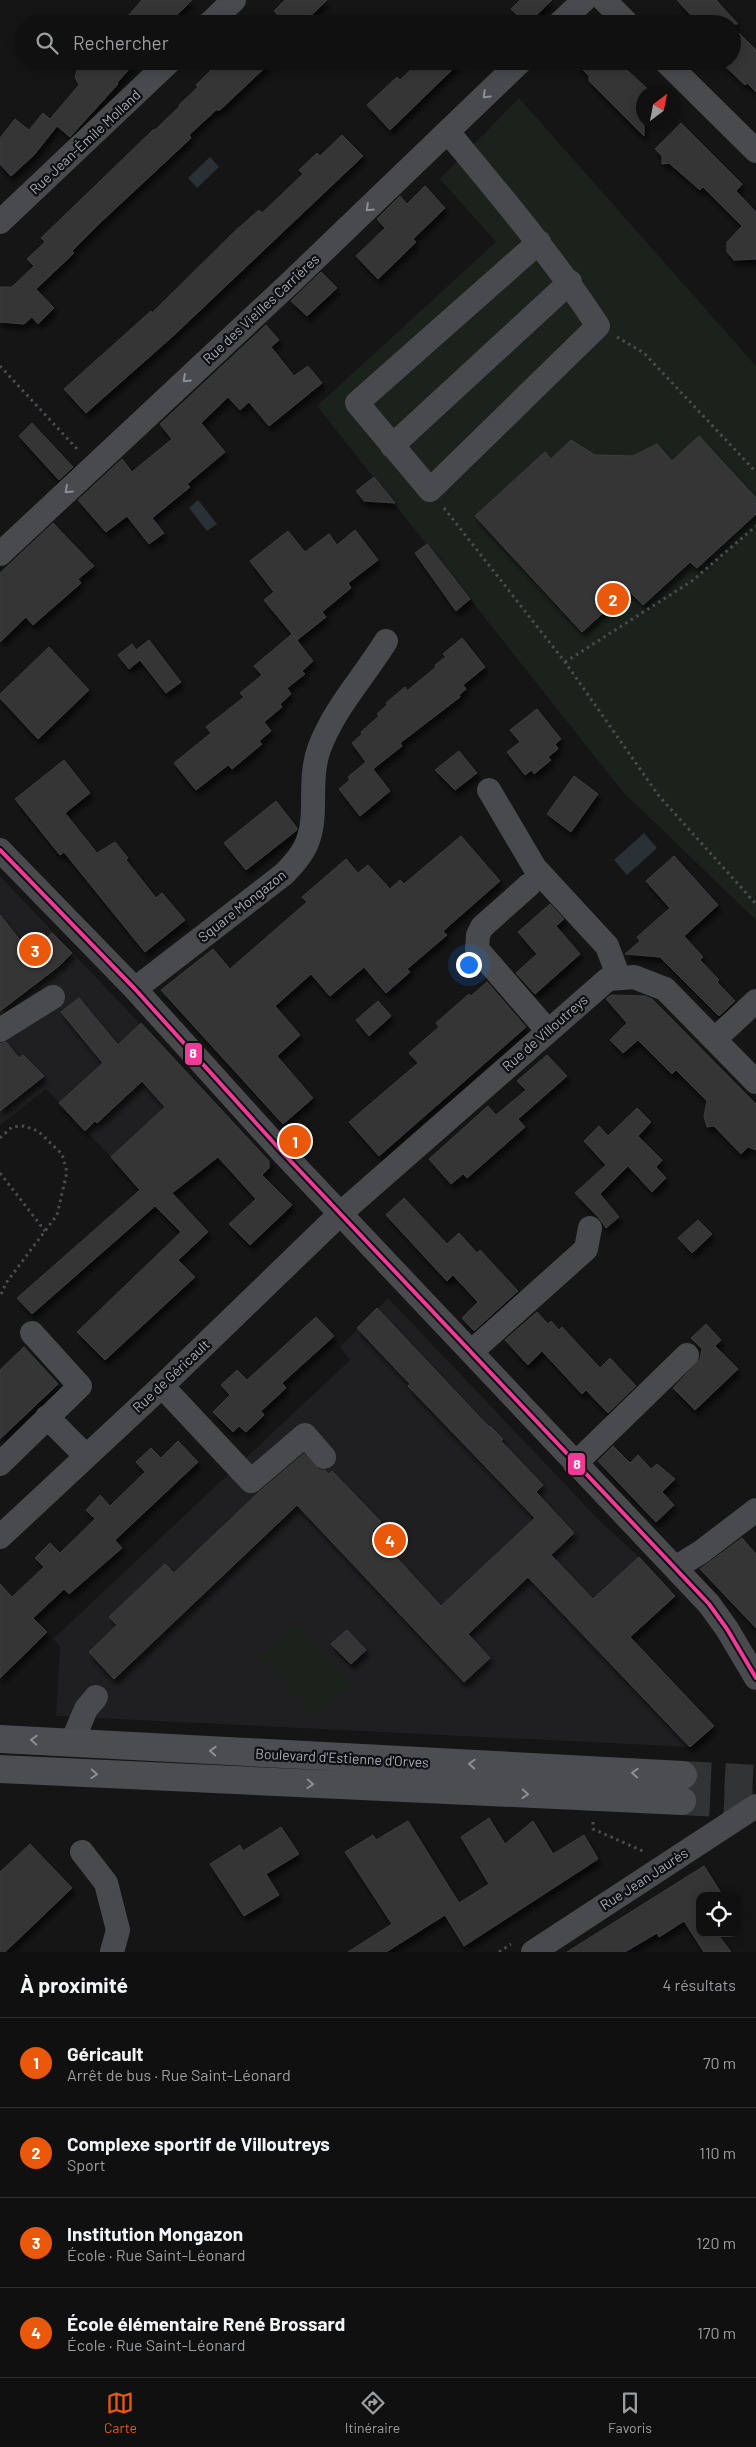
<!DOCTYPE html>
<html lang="fr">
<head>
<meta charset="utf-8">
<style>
  :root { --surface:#101010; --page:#1e1e1e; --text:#f1f3f6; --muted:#9c9d9f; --line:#303030; --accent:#ea580c }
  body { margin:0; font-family:Barlow,sans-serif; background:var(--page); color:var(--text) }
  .controls { position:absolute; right:15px; bottom:15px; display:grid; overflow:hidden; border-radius:10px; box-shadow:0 2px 12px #0003 }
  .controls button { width:45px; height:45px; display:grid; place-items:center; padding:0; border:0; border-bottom:1px solid var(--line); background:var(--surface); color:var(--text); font:25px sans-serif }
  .compass { position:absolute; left:636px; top:85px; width:45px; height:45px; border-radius:50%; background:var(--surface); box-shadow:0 2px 12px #0003; rotate:32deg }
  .you { position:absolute; left:468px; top:964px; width:18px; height:18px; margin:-12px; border:4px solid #fff; border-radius:50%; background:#1a73e8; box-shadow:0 0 0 8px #1a73e833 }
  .badge { display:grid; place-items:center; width:32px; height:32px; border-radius:50%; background:var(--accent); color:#fff; font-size:16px; font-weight:700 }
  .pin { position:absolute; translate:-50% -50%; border:2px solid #fff; box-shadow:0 1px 5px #0006 }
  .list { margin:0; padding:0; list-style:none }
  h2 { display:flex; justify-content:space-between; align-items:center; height:65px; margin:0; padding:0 20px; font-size:21px }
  h2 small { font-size:16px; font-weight:400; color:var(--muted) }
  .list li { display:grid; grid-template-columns:32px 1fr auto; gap:15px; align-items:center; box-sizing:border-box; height:90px; padding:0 20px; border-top:1px solid var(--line) }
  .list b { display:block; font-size:19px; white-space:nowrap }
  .list p { margin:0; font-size:16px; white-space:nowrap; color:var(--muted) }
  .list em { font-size:16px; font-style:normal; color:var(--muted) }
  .icon { flex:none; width:28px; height:28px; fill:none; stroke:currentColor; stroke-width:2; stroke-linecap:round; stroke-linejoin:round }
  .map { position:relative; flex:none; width:756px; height:1952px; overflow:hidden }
  .search { position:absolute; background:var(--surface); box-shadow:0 2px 12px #0003; left:15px; right:15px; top:15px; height:55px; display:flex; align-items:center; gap:12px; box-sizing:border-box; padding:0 18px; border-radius:28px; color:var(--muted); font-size:19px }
  .sheet { height:425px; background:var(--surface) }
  nav { display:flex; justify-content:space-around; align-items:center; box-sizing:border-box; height:70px; border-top:1px solid var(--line); background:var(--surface); font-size:14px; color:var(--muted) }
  nav a { display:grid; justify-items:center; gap:2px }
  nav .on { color:var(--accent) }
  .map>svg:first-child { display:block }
</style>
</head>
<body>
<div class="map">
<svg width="756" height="1952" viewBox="0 0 756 1952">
  <defs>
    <filter id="shadow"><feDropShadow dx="3" dy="5.5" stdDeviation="2.5" flood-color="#0009"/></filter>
  </defs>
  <rect width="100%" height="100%" fill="#151515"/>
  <path fill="#1f1f21" d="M0,876l194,205 -83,76 -65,-68 -46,36z
    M388,1298l213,224 38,35 -37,34 -5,12 117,123 -24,21 -634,-31 4,-69 -7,-8 297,-279 -10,-13z"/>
  <path fill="#1b221c" d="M519,98l237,268v554l-133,-128 -306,-386 179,-164 -56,-63z
    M294,1623l58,61 -31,29 -9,1 -53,-57z"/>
  <path fill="#293036" d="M210,157l9,10 -22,21 -9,-10z
    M198,500l19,24 -10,7 -18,-23z
    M644,833l13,15 -30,27 -13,-15z"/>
  <path fill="#343436" stroke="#3d3e41" filter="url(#shadow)" d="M142,0h50l-24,24h-47z
    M285,0h42l-25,24h-16l-12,-13z
    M520,0h32l-25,24 -16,-15z
    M677,0h39l22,24h-39z
    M732,26l24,24v42l-9,-9 -2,2 -22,-21 9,-3z
    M80,61h56l-19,22 1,1 -48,53 -13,-11 -23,29 -23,21 -11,-12v-26l15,-19 14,11 14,-17 7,6 29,-34 -4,-8z
    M220,61h52l-52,49h-4l-27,25 2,3 -89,83 -30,30 2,2 -38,36 18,19 -16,16 -6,-7 -8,7 -24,-2v-35h12l22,-21 -7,-7 18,-17 -4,-4 113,-109 1,1 25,-24 -1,-1 19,-18 -2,-2z
    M420,61h41l-71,69 -23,-25 30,-28 3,3z
    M574,61h43l34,31h-7v44l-55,-55v-5z
    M681,123l61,61 -6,7 20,21v47l-22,1 -7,-8v-10l15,-16 -39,-39 -3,3 -31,-27 -7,1v-8l-7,-7z
    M342,135l21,21 -190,180 -87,77 -22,-24 87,-78 1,2 82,-81 25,-22 3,3 41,-39 -4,-4 18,-17 3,3z
    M425,186l20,22 -32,31 3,3 -38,37 -22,-23 29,-28 -8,-9 23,-23 7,8z
    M321,272l16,16 -30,28 -16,-15z
    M266,325l13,15 -8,7 23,29 14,-10 14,17 -53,43 -20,-24 -9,8 -12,-13 -27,26 24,29 -38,32 3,3 -38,31 12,15 -15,11 -22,-28 -21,16 -28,-32 44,-41 10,13 40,-33 -12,-15z
    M32,423l41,44 -14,13 -40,-44z
    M699,436l57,62v16l-59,54 -7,-6 -47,43 -15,-15 -46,42 -107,-116 70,-64 6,7 20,-19 24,15 38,1 24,-12 15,17z
    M374,477l21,26 -31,-2 -8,-10z
    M53,523l41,43 -16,13 3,4 -48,42 -7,-8 -26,25v-69z
    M355,530l23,30 -30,23 3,5 -29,24 4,5 -29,23 -33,-40 10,-8 -24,-31 38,-30 17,21 24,-18 8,11z
    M427,544l43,55 -14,12 -41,-58z
    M292,634l21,27 -11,10 3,3 -18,14 4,6 -11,10 2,3 -18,15 7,9 -12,10 3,3 -30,25 -4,-4 -32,25 -22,-27 37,-30 -5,-6 38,-30 -4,-4 22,-18 -8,-9z
    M462,638l23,29 -22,18 3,4 -7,6 1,2 -60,46 2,3 -29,23 17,22 -30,25 -21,-27 11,-9 -2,-3 18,-15 -14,-19 10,-9 -1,-2 18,-16 -2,-2 10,-9 -1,-2 19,-16 2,4 29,-24 -1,-2 11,-8 -3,-3z
    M149,640l32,42 -15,11 -26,-33 -11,9 -11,-14 14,-11 4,6z
    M49,647l40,43 -51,49 -38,-41v-4z
    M537,709l24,30 -6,5 3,5 -10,8 3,3 -17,14 -2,-4 -7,5 -18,-23 13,-10 -10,-12z
    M459,751l18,22 -22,17 -20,-20z
    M64,760l26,33 -25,20 32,40 18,-11 13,16 -2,2 30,38 6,-5 23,27 -40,32 -81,-100 -4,3 -45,-56z
    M574,776l24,18 -27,38 -24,-18z
    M276,801l21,27v2l-51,40 -22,-27z
    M461,836l39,45 -57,50 4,4 -40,34 3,3 -24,21 -22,-26 -34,29 -19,-22 -36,32 25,29 -23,21 36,42 -30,26 -122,-134 52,-41 17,20 77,-67 -5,-5 44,-38 12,14 10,-8 22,24 10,-9 4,4z
    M674,856l44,49 -34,31 19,21 -3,3 19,20 -2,2 18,19 -16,15 -59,-59 -35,-3 15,-13 -3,-4 33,-29 -24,-27z
    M550,904l14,15 -8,7 24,28 -45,40 -19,-21 21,-19 -19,-22z
    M0,915l30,38 22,-20 20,20 -13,13 -59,45z
    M487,982l39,45 -147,129 -30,-34 69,-59 -9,-10 30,-26 -3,-4 33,-29 2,2z
    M611,995l34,1 7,3 104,105v46l-8,-3 -7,7 -27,-28 -7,1 -3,-11 3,-15 -31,-31 -4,4 -34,-34 -15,13 -13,-13 17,-17 -21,-24z
    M79,998l39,47 23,-22 128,138v7l-7,7 30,30 -42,40 -21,-21 27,-25 -38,-42 -46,36 36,39 -30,28 17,17 -90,83 -28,-28 104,-100 -26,-26 -123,108 -15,-16 123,-108 -29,-33 54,-50 -23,-26 -45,42 -2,-2 -10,10 -26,-28 44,-40 -42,-51z
    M378,1001l13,15 -22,20 -13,-16z
    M6,1042l13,16 4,-3 21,21 -44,35v-67z
    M547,1055l20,21 -49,43 7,8 -58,51 -4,-4 -12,10 -22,-25 59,-53 8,9 30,-25 -9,-9z
    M637,1108l14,14 -13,14 24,24 -6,7 10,11 -14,14 -24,-26 -28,28 19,23 -13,11 -7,-10 -24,-25 31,-28 -22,-24 15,-15 9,10z
    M404,1198l43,46 12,-11 18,20 3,-3 38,41 -44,40 -12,-13 16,-16 -25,-27 -6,6 -61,-66z
    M698,1220l14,14 -20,19 -14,-15z
    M377,1308l112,119 1,-1 13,13 -2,2 42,44 -7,7 38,41 -23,22 42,44 46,-42 36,39 -45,41 84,89 -24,21 -162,-170 -60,57 22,24 -26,24 -167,-177 -183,174 -25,-27 28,-27 -8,-8 56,-53 9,9 85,-81 45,-38 15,16 7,1 3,3 3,-3 49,51 -9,9 69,75 94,-88 -127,-132 2,-2 -53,-56z
    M537,1312l11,12 3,-3 8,9 3,-3 38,41 10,-10 26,28 -28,27 -22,-23 -4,4 -40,-43 -14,14 -23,-25z
    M316,1317l18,19 -52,47 4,5 -25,23 3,4 -18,17 -7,-6 -6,6 -20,-20 17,-17 -9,-10 16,-15 10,10z
    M706,1324l15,16 -6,6 23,23 -43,41 -22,-22 27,-29 2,-10 -11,-11z
    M24,1347l34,37 -58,55v-69z
    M178,1441l20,21 -83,78 7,8 -53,46 -5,-5 -31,29 14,14 -47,46v-94l12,13 32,-30 -9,-9 15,-15 10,10 35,-34 -9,-9 14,-15 10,11 35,-34 -9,-10 15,-14 10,10z
    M613,1446l17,17 8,-8 13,14 6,-5 18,15 -13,13 12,13 -18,17 -58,-61z
    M742,1538l14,16v74l-56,-59z
    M347,1630l19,20 -15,14 -20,-20z
    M489,1818l16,26 28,-23 20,33 31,-19 14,24 -134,87 -19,-31 -59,37h-38l44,-28 -47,-72 28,-17 3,5 32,-19 51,82 30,-19 -28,-47z
    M281,1827l18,27 -33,20 13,21 -35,21 -34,-52 30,-19 3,6z
    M30,1844l42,44 -67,64h-5v-80z
    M704,1866l19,30h-23v37h17l14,19h-27l-20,-31 -25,16 -2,-4 -32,19h-58z"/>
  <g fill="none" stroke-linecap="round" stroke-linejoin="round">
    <path stroke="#323335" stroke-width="28" stroke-dasharray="28 14" stroke-linecap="butt" d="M683,1775l73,4"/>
    <path stroke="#323335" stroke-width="28" stroke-dasharray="28 14" stroke-linecap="butt" d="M682,1801l74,4"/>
    <path stroke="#4b4c50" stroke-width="3" stroke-dasharray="2.5 4" stroke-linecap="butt" d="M617,337l27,16 112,119
      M0,366l78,84
      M444,508l121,154 94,134 97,108
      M565,662l127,-81 64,-55
      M0,1138l12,-11 12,-1 14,5 24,23 5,18 -10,43 -51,68 -6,14
      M0,1173l45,58
      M593,1822v7l52,23
      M499,1952l12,-8"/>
    <path stroke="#494a4e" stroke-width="24" d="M604,0l24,24
      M209,24l25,-24
      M559,24l25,-24
      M665,61l91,90
      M448,132c52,63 105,125 150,194l-168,164 -73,-87 182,-161
      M0,222l170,-161
      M392,446l178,-164
      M0,554l290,-271 231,-222
      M489,790l46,78 72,78 12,32
      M0,850l135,139 148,164 426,451 18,25 29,49
      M529,885l-47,42 -4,8 -1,14 71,82
      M135,989l149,-115c10,-10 20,-21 24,-34 10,-26 0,-60 11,-91 15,-41 45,-72 67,-108
      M0,1030l53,-33
      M715,1039l41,-38
      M471,1352l115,-103 4,-21
      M162,1386l89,95 54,-46 19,22
      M47,1417l39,39
      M0,1464l80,-78 -48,-53
      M575,1464l112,-109
      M0,1537l162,-151 179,-173 267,-234 26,-2 31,12 91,93
      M675,1568l26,-16 55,-42
      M72,1742l14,-33 10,-12
      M82,1852l24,31 12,47 -6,22
      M533,1952l223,-146"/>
    <path stroke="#4b4d50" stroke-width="28" d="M0,1739l683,36
      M0,1769l682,32"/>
    <g stroke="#0f0f11" stroke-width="8">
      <path id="bus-1" d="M0,850l135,139 148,164 426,451 18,25 29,49"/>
    </g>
    <use href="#bus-1" stroke="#f13a98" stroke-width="4"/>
  </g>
  <defs><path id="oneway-chevron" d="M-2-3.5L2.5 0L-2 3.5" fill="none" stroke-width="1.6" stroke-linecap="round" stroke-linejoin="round" transform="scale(1.25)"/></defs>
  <g stroke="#8a8f97">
    <use href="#oneway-chevron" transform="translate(486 95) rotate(136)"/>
    <use href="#oneway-chevron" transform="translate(369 208) rotate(137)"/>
    <use href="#oneway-chevron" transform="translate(186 379) rotate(137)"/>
    <use href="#oneway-chevron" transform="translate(68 490) rotate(137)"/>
  </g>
  <g stroke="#8b9097">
    <use href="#oneway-chevron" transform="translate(34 1740) rotate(-177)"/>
    <use href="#oneway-chevron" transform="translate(213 1751) rotate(-177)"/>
    <use href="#oneway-chevron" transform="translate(472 1764) rotate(-177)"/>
    <use href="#oneway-chevron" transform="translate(635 1773) rotate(-177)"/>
    <use href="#oneway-chevron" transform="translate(94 1774) rotate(3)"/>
    <use href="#oneway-chevron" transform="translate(310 1784) rotate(3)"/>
    <use href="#oneway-chevron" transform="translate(525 1794) rotate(3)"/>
  </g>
  <g text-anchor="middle" stroke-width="4.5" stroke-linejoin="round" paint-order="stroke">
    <g font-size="14" fill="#a6acb6" stroke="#0f0f11">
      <text transform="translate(85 142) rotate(-43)" y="5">Rue Jean-Émile Molland</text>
      <text transform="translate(261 309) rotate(-43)" y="5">Rue des Vieilles Carrières</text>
      <text transform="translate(242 906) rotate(-38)" y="5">Square Mongazon</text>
      <text transform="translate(545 1033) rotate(-41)" y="5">Rue de Villoutreys</text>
      <text transform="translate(171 1376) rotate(-43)" y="5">Rue de Géricault</text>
      <text transform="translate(342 1758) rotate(3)" y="5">Boulevard d'Estienne d'Orves</text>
      <text transform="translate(644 1879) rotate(-33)" y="5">Rue Jean Jaurès</text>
    </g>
  </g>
  <g stroke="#0f0f11" stroke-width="2">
    <rect x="184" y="1042" width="19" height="24" rx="5" fill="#f13a98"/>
    <rect x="567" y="1452" width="19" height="24" rx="5" fill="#f13a98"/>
  </g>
  <g font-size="14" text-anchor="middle" font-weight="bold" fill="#fff">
    <text x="193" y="1058">8</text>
    <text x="577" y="1469">8</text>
  </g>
</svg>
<div class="controls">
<button><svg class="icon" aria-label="locate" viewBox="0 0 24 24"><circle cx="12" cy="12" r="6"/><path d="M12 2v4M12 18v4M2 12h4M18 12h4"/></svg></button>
</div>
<svg class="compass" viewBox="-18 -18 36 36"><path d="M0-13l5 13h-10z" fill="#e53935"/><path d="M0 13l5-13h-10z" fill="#9c9d9f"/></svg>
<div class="you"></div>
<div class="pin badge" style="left:295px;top:1141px">1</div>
<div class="pin badge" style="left:613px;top:599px">2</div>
<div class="pin badge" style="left:35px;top:950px">3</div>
<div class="pin badge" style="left:390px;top:1540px">4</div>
<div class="search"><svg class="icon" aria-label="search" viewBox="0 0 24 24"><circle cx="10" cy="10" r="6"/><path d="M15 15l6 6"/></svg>Rechercher</div>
</div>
<section class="sheet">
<h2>À proximité<small>4 résultats</small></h2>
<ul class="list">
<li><span class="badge">1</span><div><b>Géricault</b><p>Arrêt de bus · Rue Saint-Léonard</p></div><em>70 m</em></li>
<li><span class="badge">2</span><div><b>Complexe sportif de Villoutreys</b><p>Sport</p></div><em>110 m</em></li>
<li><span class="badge">3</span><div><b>Institution Mongazon</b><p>École · Rue Saint-Léonard</p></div><em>120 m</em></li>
<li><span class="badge">4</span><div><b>École élémentaire René Brossard</b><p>École · Rue Saint-Léonard</p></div><em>170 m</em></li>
</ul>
</section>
<nav>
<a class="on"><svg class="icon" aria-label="map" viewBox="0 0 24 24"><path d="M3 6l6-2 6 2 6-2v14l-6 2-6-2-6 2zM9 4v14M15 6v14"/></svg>Carte</a>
<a><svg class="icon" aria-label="directions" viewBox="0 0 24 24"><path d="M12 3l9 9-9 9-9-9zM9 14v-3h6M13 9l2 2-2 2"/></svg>Itinéraire</a>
<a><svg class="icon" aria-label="saved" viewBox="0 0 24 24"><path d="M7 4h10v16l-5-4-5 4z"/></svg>Favoris</a>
</nav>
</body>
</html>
